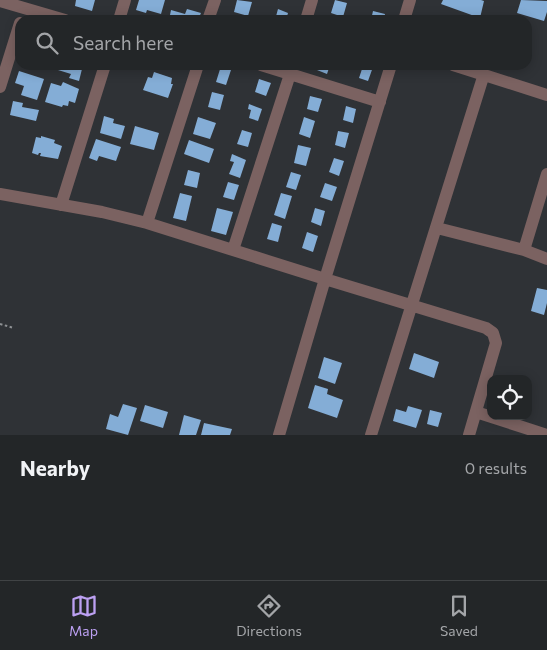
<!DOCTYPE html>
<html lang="en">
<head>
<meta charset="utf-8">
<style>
  :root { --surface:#232628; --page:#2f3234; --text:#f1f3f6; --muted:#a3a5a8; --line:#404345; --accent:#bca0f2 }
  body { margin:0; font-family:Commissioner,sans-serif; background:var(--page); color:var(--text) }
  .controls { position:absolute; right:15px; bottom:15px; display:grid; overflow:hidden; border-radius:10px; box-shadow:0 2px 12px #0003 }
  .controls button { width:45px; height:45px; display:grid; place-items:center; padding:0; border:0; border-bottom:1px solid var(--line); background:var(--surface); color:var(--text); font:25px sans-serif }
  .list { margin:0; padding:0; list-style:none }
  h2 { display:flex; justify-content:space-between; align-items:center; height:65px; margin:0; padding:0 20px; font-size:21px }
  h2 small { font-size:16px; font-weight:400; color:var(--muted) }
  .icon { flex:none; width:28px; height:28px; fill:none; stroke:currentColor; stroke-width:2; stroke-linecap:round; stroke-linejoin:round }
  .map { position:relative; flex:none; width:547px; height:435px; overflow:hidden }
  .search { position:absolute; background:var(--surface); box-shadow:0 2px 12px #0003; left:15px; right:15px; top:15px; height:55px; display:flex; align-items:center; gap:12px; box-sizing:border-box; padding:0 18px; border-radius:15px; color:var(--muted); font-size:19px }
  .sheet { height:145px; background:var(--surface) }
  nav { display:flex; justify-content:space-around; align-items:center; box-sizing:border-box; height:70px; border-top:1px solid var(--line); background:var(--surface); font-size:14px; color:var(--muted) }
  nav a { display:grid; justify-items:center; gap:2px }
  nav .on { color:var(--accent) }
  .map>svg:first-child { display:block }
</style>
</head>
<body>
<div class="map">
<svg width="547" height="435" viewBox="0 0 547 435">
  <rect width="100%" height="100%" fill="#2f3236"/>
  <path fill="#84add6" d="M76,0h19l-3,11 -17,-5z
    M139,0h26l-4,14 -14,-4 -1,3 -10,-3z
    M237,0l15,2 -4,14 -14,-4z
    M335,0l12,3 -4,14 -12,-4z
    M443,0h38l3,1 -4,17 -39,-14z
    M521,0l26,1v11l-3,9 -27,-8z
    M187,9l14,4 -3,7h-29l2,-10 14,4z
    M278,9l10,4 -2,7h-11z
    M373,11l12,3 -1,6h-13z
    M60,65h23l-4,16 -10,-3 2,-4 -13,-4z
    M171,65h16l-2,5z
    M318,65h12l-3,9 -10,-4z
    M360,65l13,2 -5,14 -9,-3 3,-9 -3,-1z
    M221,66l10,4 -5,15 -10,-3z
    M19,71l25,8 -7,21 -16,-5 3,-9 -9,-3z
    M154,72l18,6 -1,6h2l-5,14 -25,-8 5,-13 4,1z
    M259,79l12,4 -5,13 -11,-4z
    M63,82l16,7 -4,14 -6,-2 -1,5 -5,-1 -1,2 -17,-5 6,-19 10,3z
    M212,92l12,3 -4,15 -12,-3z
    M310,96l12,3 -4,13 -11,-3z
    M13,101l10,2 -1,4 17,3 -3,11 -26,-6z
    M249,104l13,5 -4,12 -9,-3 2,-8 -3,-1z
    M346,106l10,3 -3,14 -10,-3z
    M104,116l10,3 -1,4 12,3 -4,13 -21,-6z
    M198,117l18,6 -6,16 -17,-5z
    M304,117l11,4 -5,17 -11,-4z
    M135,126l24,7 -5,17 -24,-6z
    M242,130l10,3 -4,14 -11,-3z
    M338,131l11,2 -4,15 -10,-3z
    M41,136l14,4 -1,3 8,3 -4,13 -18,-3 1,-3h-2l-1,2 -6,-2 4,-16 5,1z
    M96,139l25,8 -5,14 -17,-5 -2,5 -8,-3z
    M189,140l25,9 -5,14 -25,-9z
    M298,145l13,3 -5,18 -12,-3z
    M232,154l14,6 -6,18 -11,-4 5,-12 -4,-1z
    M334,158l10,3 -5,15 -10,-4z
    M188,170l12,3 -3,15 -13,-3z
    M291,172l10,3 -5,15 -10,-3z
    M228,182l11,3 -5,15 -11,-3z
    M325,183l12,4 -5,14 -12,-4z
    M180,193l12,3 -6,25 -13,-3z
    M281,193l11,3 -7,23 -11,-4z
    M217,208l16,4 -7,23 -15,-4z
    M315,208l10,3 -4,15 -10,-4z
    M272,223l10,3 -4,16 -11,-3z
    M307,232l11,4 -5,16 -11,-4z
    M537,288l10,2v13l-3,12 -13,-4z
    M414,353l25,9 -5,16 -25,-9z
    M324,357l18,6 -7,21 -17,-6z
    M315,385l13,4 -1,5 16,6 -6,18 -29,-10z
    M123,404l14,4 -9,27 -22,-6 4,-15 8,3z
    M145,405l23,7 -5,16 -23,-7z
    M408,406l14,4 -6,18 -23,-7 3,-12 10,3z
    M430,410l12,3 -4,14 -11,-3z
    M184,415l17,5 -5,15h-17z
    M204,423l28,6 -2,6h-29z"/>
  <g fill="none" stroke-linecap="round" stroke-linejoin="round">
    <path stroke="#8d9093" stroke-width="2" stroke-dasharray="2.5 2.5" stroke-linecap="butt" d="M0,324l14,4"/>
    <path stroke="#7b6261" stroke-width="12" d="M0,1l65,19
      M119,20l6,-20
      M208,20l7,-20
      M306,20l6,-20
      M404,20l6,-20
      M261,65l119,37
      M453,65l94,30
      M0,87l20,-64
      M0,194l102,18 45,11 178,56 66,-214
      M61,205l44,-140
      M147,223l51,-158
      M437,228l87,22 23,9
      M233,250l60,-185
      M524,250l23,-76
      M476,412l71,23
      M279,435l46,-156 161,49 7,5 3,10 -27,92
      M371,435c38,-120 76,-240 113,-361"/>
  </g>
</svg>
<div class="controls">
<button><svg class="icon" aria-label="locate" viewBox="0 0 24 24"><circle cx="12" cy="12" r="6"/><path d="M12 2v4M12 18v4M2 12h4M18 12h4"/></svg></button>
</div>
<div class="search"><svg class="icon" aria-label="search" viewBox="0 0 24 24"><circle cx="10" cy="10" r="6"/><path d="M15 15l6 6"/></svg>Search here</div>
</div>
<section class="sheet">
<h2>Nearby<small>0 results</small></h2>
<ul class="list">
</ul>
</section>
<nav>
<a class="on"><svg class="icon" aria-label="map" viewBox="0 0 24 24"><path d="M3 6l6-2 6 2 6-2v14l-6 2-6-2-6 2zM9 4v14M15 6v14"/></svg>Map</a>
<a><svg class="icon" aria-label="directions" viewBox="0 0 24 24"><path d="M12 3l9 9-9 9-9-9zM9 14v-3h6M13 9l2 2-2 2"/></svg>Directions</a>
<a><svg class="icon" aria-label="saved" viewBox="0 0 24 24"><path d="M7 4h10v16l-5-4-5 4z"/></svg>Saved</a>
</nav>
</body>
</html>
